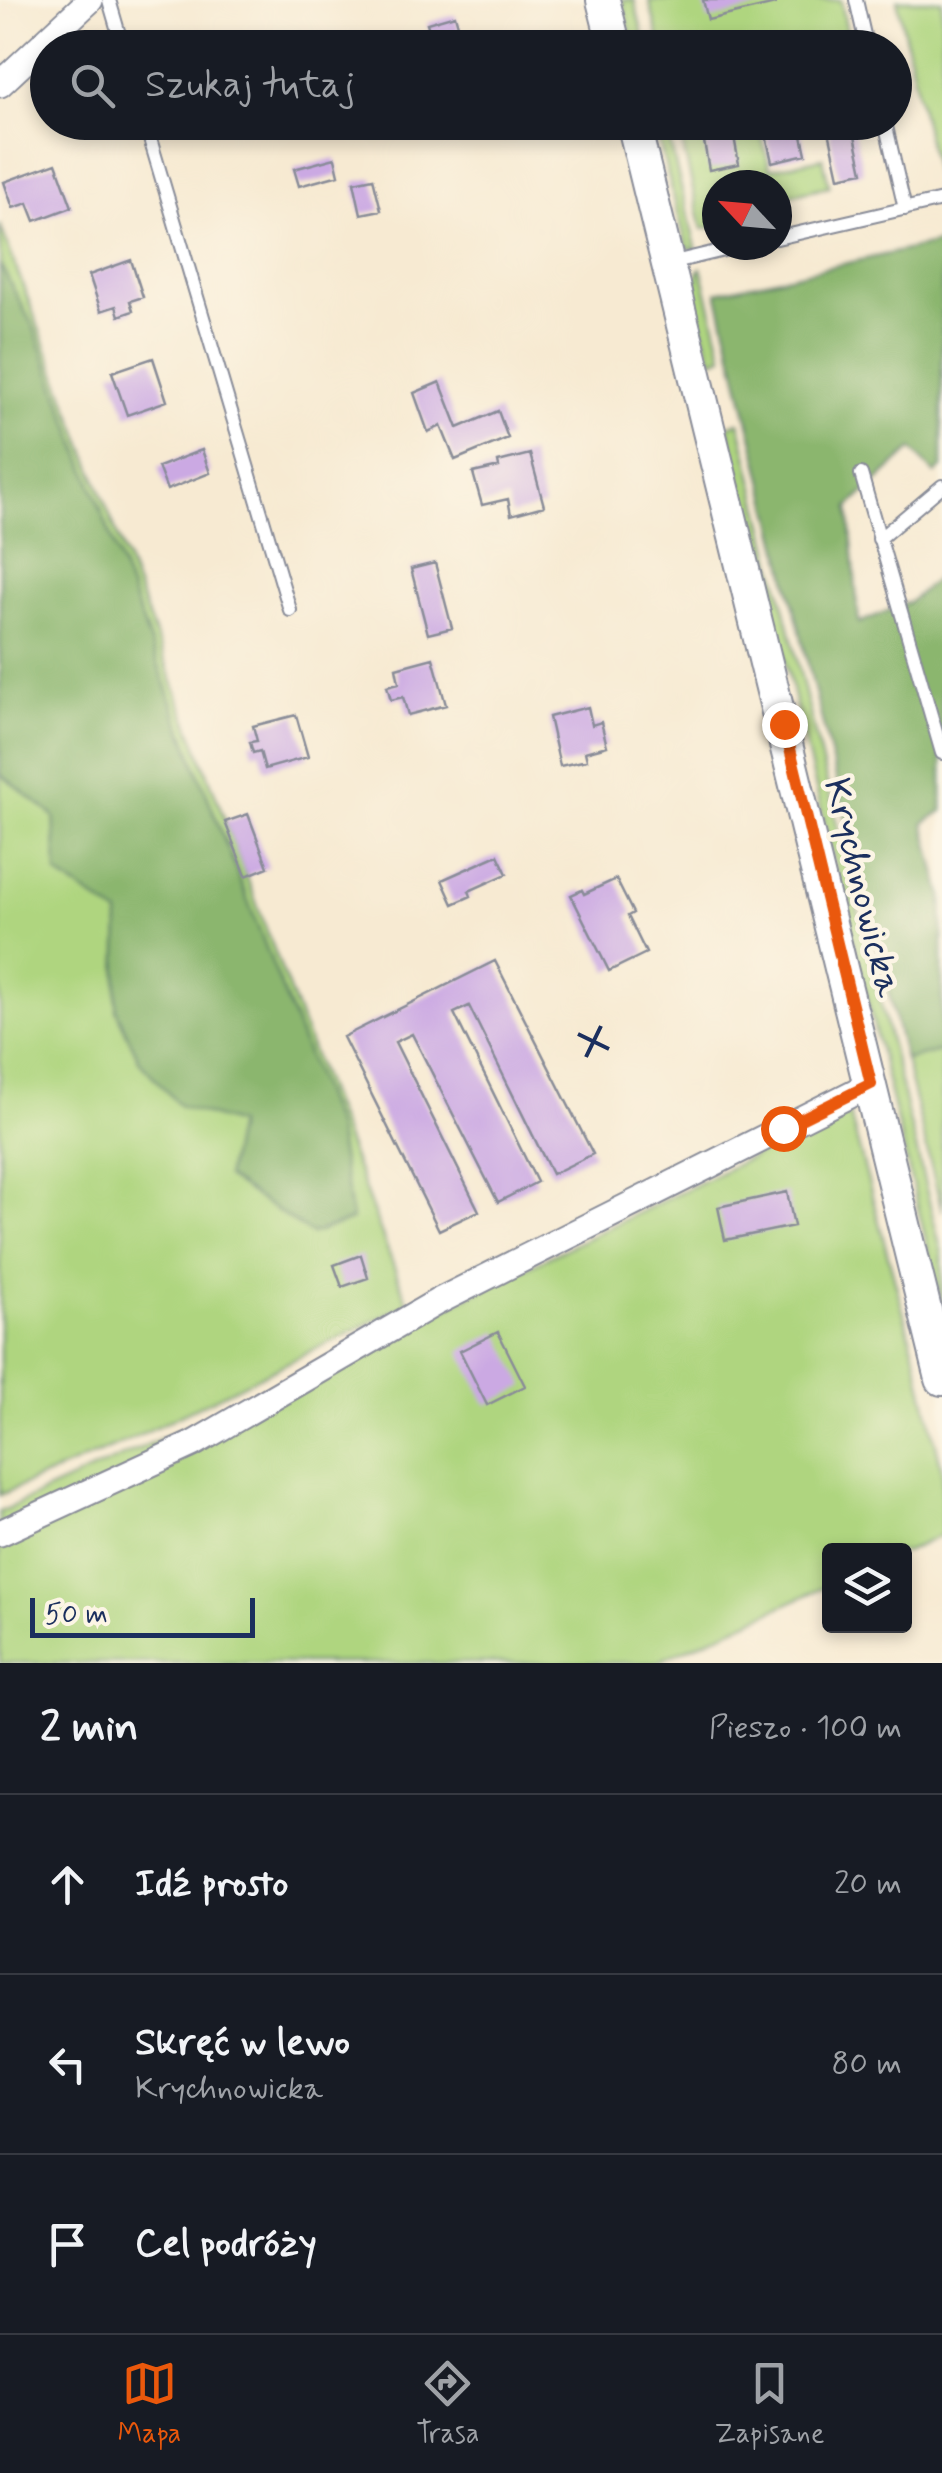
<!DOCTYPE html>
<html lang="pl">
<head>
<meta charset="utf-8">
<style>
  :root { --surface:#171b24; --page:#20242c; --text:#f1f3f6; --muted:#9ea1a6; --line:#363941; --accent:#ea580c }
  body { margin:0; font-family:Mynerve,sans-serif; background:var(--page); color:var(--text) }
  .controls { position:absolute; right:30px; bottom:30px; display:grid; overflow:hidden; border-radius:10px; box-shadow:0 5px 15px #0003 }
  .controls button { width:90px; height:90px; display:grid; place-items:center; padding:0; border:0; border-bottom:2px solid var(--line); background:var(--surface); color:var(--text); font:50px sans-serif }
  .compass { position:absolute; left:702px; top:170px; width:90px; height:90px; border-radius:50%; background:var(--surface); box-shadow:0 5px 15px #0003; rotate:296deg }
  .scale { position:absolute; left:30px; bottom:25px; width:225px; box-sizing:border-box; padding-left:10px; border:5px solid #1b2f5e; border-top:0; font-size:28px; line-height:35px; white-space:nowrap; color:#1b2f5e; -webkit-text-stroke:8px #fcf5e5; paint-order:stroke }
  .stop { position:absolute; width:30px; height:30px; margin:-22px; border:8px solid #ea580c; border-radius:50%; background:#fff }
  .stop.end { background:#ea580c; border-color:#fff; box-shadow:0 2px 10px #0008 }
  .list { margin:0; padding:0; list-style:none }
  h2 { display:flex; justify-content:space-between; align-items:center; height:130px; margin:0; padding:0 40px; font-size:42px }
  h2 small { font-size:32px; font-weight:400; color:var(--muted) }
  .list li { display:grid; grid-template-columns:65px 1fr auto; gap:30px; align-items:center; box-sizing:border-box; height:180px; padding:0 40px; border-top:2px solid var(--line) }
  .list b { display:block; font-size:38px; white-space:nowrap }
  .list p { margin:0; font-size:32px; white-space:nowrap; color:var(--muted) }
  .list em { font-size:32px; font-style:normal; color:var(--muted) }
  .icon { flex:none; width:55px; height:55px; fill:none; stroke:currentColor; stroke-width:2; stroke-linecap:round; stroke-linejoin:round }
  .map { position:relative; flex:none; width:942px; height:1663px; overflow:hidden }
  .search { position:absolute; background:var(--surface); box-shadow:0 5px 15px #0003; left:30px; right:30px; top:30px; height:110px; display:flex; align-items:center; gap:25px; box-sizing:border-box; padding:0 35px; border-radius:55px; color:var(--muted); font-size:38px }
  .sheet { height:670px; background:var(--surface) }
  nav { display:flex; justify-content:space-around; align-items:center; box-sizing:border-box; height:140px; border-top:2px solid var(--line); background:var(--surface); font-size:28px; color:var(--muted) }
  nav a { display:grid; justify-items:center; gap:5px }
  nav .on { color:var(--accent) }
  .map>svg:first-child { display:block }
</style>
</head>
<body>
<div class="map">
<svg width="942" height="1663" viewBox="0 0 942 1663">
  <rect width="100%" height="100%" fill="#fcf5e5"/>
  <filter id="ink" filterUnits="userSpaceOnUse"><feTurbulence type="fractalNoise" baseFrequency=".01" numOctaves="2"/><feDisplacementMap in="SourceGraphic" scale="20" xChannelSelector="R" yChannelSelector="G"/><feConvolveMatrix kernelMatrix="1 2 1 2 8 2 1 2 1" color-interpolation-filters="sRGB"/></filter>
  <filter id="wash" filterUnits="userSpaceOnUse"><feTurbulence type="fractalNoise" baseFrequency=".0048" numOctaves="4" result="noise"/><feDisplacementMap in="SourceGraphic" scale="40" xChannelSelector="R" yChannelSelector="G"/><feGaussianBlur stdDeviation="2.25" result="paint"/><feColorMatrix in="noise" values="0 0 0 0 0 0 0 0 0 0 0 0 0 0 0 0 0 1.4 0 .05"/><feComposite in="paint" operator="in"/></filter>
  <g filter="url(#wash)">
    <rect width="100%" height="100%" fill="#f7ead2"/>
    <path fill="#afd57f" stroke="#65826e" stroke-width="2.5" d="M622,0h12l12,47h-12z
      M649,0h192l6,32 -18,8v7h-168z
      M897,0h45v171l-7,2z
      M654,123h11l32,128 -10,-4z
      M678,123h80l12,46 53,-11 6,28 -52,12v-13h-60v41l-15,3z
      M0,225l408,1079 -281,137 -127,54z
      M701,268l22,88 -11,4c-6,-23 -26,-74 -11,-92z
      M739,422l203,832v53l-214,-881z
      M942,1050v161l-37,-151z
      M850,1115l65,240 27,115v65l-37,17 -75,-2 -1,35 -174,78h-655v-151l412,-188 407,-200z"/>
    <path fill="#8bb66e" stroke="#537266" stroke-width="2.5" d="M942,242v226l-7,6 -23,-25 -63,58 10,116 50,-21 33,-28v237l-18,12 18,73v154l-37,10 -188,-768z
      M0,264l34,64 161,436 141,364 16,92 -40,14 -86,-57 11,-53 -57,-18 -40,-44 -24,-52 3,-95 -62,-41 -3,-58 -54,-42z"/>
    <g id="blocks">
      <path fill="#cba9e3" d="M703,0h71l1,4 -67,16z
        M455,15l7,24 -28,7 -7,-23z
        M763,122h36l7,32 -34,8z
        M827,122h25l11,50 -24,5z
        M733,131l6,33 -30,6 -6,-34z
        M335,158l4,17 -40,11 -5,-17z
        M56,163l16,44 -37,14 -7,-18 -15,5 -9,-26z
        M373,178l8,32 -20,4 -7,-32z
        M131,260l12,37 -13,4 3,10 -14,5 -3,-10 -15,5 -12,-36z
        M153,358l14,43 -40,14 -15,-43z
        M440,382l18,46 40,-17 10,27 -53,22 -14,-34 -13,6 -14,-39z
        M202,450l8,23 -43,17 -9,-23z
        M530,454l14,52 -33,9 -3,-16 -26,6 -9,-32 26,-6 -1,-5z
        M435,563l17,65 -24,6 -17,-65z
        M433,658l13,47 -38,10 -5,-18 -12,3 -4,-14 12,-3 -3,-15z
        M588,707l4,18 9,-3 6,24 -22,6 2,8 -27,6 -11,-49z
        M296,715l12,42 -43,12 -5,-18 -7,2 -3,-11 7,-1 -4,-15z
        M248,814l20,53 -22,9 -21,-54z
        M498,855l9,19 -38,17 2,5 -18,8 -11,-24z
        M616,879l17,34 -5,3 18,37 -37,18 -38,-76 11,-5 2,4z
        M495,961l98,193 -41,20 -83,-168 -15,7 83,169 -39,20 -86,-168 -17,8 84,169 -40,19 -96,-193z
        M787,1192l7,34 -69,14 -7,-33z
        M361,1255l7,23 -26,9 -8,-22z
        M498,1332l27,54 -38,19 -27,-54z"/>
    </g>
  </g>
  <g filter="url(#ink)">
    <use href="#blocks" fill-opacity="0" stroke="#898c98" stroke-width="2.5"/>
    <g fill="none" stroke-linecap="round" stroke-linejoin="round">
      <g stroke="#898c98" stroke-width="16">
        <path id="service" d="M109,0l14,48
          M856,0l11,48
          M145,122l145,488
          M885,122l20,87
          M777,238l165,-38
          M670,263l75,-18
          M861,474l81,279
          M879,539l63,-53"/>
      </g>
      <g stroke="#898c98" stroke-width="29">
        <path id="minor" d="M0,84l90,-84
          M0,1533l193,-89 244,-142 434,-218"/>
      </g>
      <g stroke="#898c98" stroke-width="36">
        <path id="tertiary" d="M603,0l12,48
          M633,122l309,1257"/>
      </g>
      <use href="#service" stroke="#fff" stroke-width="12"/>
      <use href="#minor" stroke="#fff" stroke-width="25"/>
      <use href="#tertiary" stroke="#fff" stroke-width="32"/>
    </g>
  </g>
  <g fill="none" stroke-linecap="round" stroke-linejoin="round" filter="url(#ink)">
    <path stroke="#ea580c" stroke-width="12" d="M783,1128l88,-44 -87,-360"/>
  </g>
  <path fill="none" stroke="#1b2f5e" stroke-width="4" d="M578,1034l31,15M586,1057l15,-31"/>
  <g text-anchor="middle" stroke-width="9" stroke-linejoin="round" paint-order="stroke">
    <g font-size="38" fill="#1b2f5e" stroke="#fcf5e5">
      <text transform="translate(864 887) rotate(76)" y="13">Krychnowicka</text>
    </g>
  </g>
</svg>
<div class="controls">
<button><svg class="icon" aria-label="layers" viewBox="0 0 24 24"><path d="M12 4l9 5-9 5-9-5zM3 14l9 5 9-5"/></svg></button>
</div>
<svg class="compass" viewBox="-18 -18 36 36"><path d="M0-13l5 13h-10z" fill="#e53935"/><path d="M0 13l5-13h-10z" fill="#9ea1a6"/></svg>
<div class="scale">50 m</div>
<div class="stop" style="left:783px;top:1128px"></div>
<div class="stop end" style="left:784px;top:724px"></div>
<div class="search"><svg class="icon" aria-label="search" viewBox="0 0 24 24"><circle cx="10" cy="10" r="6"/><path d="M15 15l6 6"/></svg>Szukaj tutaj</div>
</div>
<section class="sheet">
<h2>2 min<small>Pieszo · 100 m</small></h2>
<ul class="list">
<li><svg class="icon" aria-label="ahead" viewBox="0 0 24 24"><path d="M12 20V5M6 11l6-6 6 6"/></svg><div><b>Idź prosto</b></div><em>20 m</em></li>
<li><svg class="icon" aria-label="left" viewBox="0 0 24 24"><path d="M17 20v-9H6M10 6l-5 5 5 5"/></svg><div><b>Skręć w lewo</b><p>Krychnowicka</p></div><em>80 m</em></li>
<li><svg class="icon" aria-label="arrive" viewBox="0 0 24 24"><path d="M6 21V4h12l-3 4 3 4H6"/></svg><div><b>Cel podróży</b></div></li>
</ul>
</section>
<nav>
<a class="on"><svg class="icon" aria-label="map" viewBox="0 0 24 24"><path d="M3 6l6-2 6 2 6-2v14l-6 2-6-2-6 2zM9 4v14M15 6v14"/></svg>Mapa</a>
<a><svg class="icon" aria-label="directions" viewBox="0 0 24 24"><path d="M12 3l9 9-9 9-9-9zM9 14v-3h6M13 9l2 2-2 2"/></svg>Trasa</a>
<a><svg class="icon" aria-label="saved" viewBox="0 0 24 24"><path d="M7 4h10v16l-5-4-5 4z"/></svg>Zapisane</a>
</nav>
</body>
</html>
